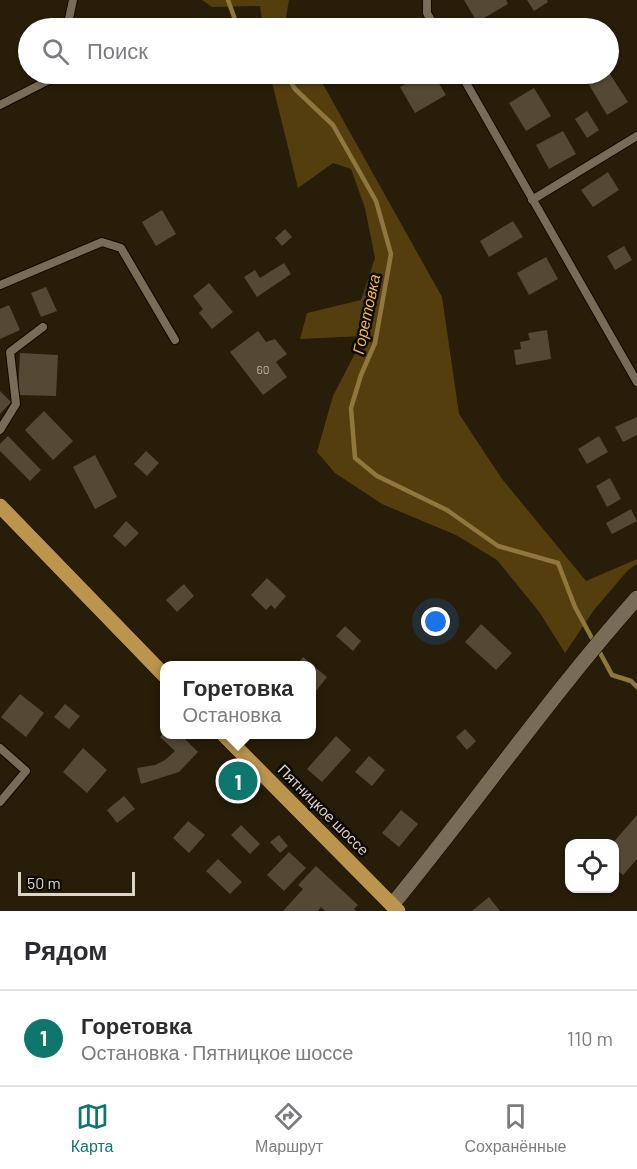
<!DOCTYPE html>
<html lang="ru">
<head>
<meta charset="utf-8">
<style>
  :root { --surface:#fff; --page:#f7f7f7; --text:#2b2b33; --muted:#7c7c81; --line:#e1e1e2; --accent:#0f766e }
  body { margin:0; font-family:Barlow,sans-serif; background:var(--page); color:var(--text) }
  .controls { position:absolute; right:18px; bottom:18px; display:grid; overflow:hidden; border-radius:12px; box-shadow:0 2px 4px #0004 }
  .controls button { width:54px; height:54px; display:grid; place-items:center; padding:0; border:0; border-bottom:2px solid var(--line); background:var(--surface); color:var(--text); font:30px sans-serif }
  .scale { position:absolute; left:18px; bottom:15px; width:117px; box-sizing:border-box; padding-left:6px; border:3px solid #dcd6ca; border-top:0; font-size:16px; line-height:21px; white-space:nowrap; color:#dcd6ca; -webkit-text-stroke:4px #0c0803; paint-order:stroke }
  .you { position:absolute; left:436px; top:622px; width:21px; height:21px; margin:-15px; border:4px solid #fff; border-radius:50%; background:#1a73e8; box-shadow:0 0 0 9px #1a73e833 }
  .badge { display:grid; place-items:center; width:39px; height:39px; border-radius:50%; background:var(--accent); color:#fff; font-size:20px; font-weight:700 }
  .pin { position:absolute; translate:-50% -50%; border:3px solid #fff; box-shadow:0 2px 6px #0006 }
  .popup { position:absolute; left:160px; top:661px; width:156px; height:78px; box-sizing:border-box; display:grid; place-content:center; border-radius:12px; background:var(--surface); filter:drop-shadow(0 2px 4px #0005); font-size:20px; white-space:nowrap; color:var(--muted) }
  .popup b { font-size:22px; color:var(--text) }
  .popup::after { content:''; position:absolute; left:50%; top:100%; margin-left:-12px; border:12px solid transparent; border-top-color:var(--surface) }
  .list { margin:0; padding:0; list-style:none }
  h2 { display:flex; justify-content:space-between; align-items:center; height:78px; margin:0; padding:0 24px; font-size:26px }
  h2 small { font-size:20px; font-weight:400; color:var(--muted) }
  .list li { display:grid; grid-template-columns:39px 1fr auto; gap:18px; align-items:center; box-sizing:border-box; height:96px; padding:0 24px; border-top:2px solid var(--line) }
  .list b { display:block; font-size:22px; white-space:nowrap }
  .list p { margin:0; font-size:20px; white-space:nowrap; color:var(--muted) }
  .list em { font-size:20px; font-style:normal; color:var(--muted) }
  .icon { flex:none; width:33px; height:33px; fill:none; stroke:currentColor; stroke-width:2; stroke-linecap:round; stroke-linejoin:round }
  .map { position:relative; flex:none; width:637px; height:911px; overflow:hidden }
  .search { position:absolute; background:var(--surface); box-shadow:0 2px 4px #0004; left:18px; right:18px; top:18px; height:66px; display:flex; align-items:center; gap:15px; box-sizing:border-box; padding:0 21px; border-radius:33px; color:var(--muted); font-size:22px }
  .sheet { height:174px; background:var(--surface) }
  nav { display:flex; justify-content:space-around; align-items:center; box-sizing:border-box; height:84px; border-top:2px solid var(--line); background:var(--surface); font-size:16px; color:var(--muted) }
  nav a { display:grid; justify-items:center; gap:3px }
  nav .on { color:var(--accent) }
  .map>svg:first-child { display:block }
</style>
</head>
<body>
<div class="map">
<svg width="637" height="911" viewBox="0 0 637 911">
  <rect width="100%" height="100%" fill="#271d09"/>
  <path fill="#553e0e" d="M202,0h87l-4,23 3,5h-25l-3,-22 -48,1z
    M270,74h47l2,3 123,220 17,117 43,65 84,102 51,-22v5l-9,6 -34,40 -29,43 -25,-40 -43,-53 -41,-25 -74,-31 -47,-31 -18,-21 16,-56 31,-60 -64,3 7,-26 54,-13 14,-42 -10,-50 -14,-39 -18,-6 -35,25z"/>
  <g fill="none" stroke-linecap="round" stroke-linejoin="round">
    <path stroke="#8f773d" stroke-width="4.5" d="M228,0l9,25 4,3
      M286,74l9,15 38,36 43,76 15,53 -16,89 -14,32 -10,33 4,50 22,18 70,34 51,36 60,17 17,44 19,35
      M598,649l14,26 19,6 6,6"/>
  </g>
  <path fill="#544935" d="M464,0h42l2,4 -31,18z
    M527,0h20l1,2 -14,9z
    M608,71l20,31 -21,13 -19,-32 16,-9h4z
    M424,74h9l13,21 -31,18 -15,-26z
    M534,88l17,28 -25,15 -17,-28z
    M587,111l12,19 -12,8 -12,-19z
    M563,131l13,23 -27,15 -13,-24z
    M608,172l11,18 -26,17 -12,-17z
    M162,210l14,24 -20,12 -14,-24z
    M513,221l10,16 -34,20 -9,-16z
    M285,229l7,8 -10,9 -7,-8z
    M624,246l8,14 -17,10 -8,-14z
    M546,257l12,22 -29,16 -12,-22z
    M284,263l7,11 -34,23 -13,-20 11,-7 5,8z
    M209,283l24,29 -21,17 -13,-16 4,-4 -10,-13z
    M46,287l11,24 -16,6 -10,-24z
    M9,305l11,25 -20,9v-30z
    M547,330l4,29 -35,6 -2,-15 7,-1 -1,-7 10,-2 -2,-7z
    M258,331l8,11 9,-3 12,15 -11,8 11,15 -24,18 -33,-43z
    M20,353l38,2 -2,41 -38,-1z
    M0,391l11,11 -11,12z
    M44,411l29,30 -20,19 -28,-30z
    M637,417v18l-14,7 -8,-15z
    M8,436l33,34 -11,11 -30,-30v-7z
    M599,436l9,16 -21,12 -9,-15z
    M146,451l13,12 -12,13 -13,-12z
    M95,455l22,42 -22,12 -22,-42z
    M610,478l11,21 -14,8 -11,-21z
    M631,509l6,12 -25,13 -6,-11z
    M126,521l13,12 -14,14 -12,-11z
    M267,578l19,18 -11,13 -4,-4 -5,5 -15,-15z
    M184,584l10,12 -17,16 -11,-12z
    M481,624l31,29 -16,17 -31,-28z
    M345,626l16,15 -8,10 -17,-15z
    M303,657l24,20 -15,19v-30h-16z
    M20,694l24,19 -18,24 -25,-20z
    M65,704l15,12 -11,13 -15,-12z
    M465,729l11,12 -9,9 -11,-13z
    M164,732v2h16l18,18 -19,20 -38,12 -4,-16 18,-3 10,-5 10,-9 -15,-14z
    M336,736l15,14 -29,32 -15,-13z
    M83,748l24,22 -20,23 -24,-21z
    M369,756l16,14 -13,16 -17,-14z
    M124,796l11,13 -18,14 -10,-13z
    M401,810l17,14 -19,23 -17,-14z
    M637,815v44l-14,16 -9,-7v-24h-2z
    M188,821l17,14 -16,18 -16,-15z
    M241,825l19,19 -10,10 -19,-19z
    M279,835l9,11 -8,7 -10,-11z
    M289,852l17,16 -22,23 -17,-16z
    M218,859l24,23 -12,12 -24,-23z
    M316,866l42,39 -4,4 2,2h-31l-4,-4 -3,4h-35l20,-22 -5,-4z
    M489,897l11,14h-28z"/>
  <g fill="none" stroke-linecap="round" stroke-linejoin="round">
    <g stroke="#0f0700" stroke-width="10">
      <path id="lane" d="M427,0v13l8,15
        M67,28l6,-28
        M461,74l176,308
        M0,105l49,-25 2,-6
        M532,200l105,-64
        M0,285l102,-43 19,6 54,92
        M0,430l16,-26 -6,-52 33,-25
        M0,748l26,23 -26,31"/>
    </g>
    <g stroke="#0f0700" stroke-width="16">
      <path id="street" d="M392,905c83,-101 158,-209 245,-307"/>
    </g>
    <g stroke="#0f0700" stroke-width="16">
      <path id="primary" d="M0,506l164,169
        M223,734l175,177"/>
    </g>
    <use href="#lane" stroke="#786c56" stroke-width="8"/>
    <use href="#street" stroke="#786c56" stroke-width="15"/>
    <use href="#primary" stroke="#ba954b" stroke-width="15"/>
  </g>
  <g text-anchor="middle" stroke-width="5" stroke-linejoin="round" paint-order="stroke">
    <g font-size="12" fill="#bab3a5">
      <text x="263" y="374">60</text>
    </g>
    <g font-size="15" fill="#dcd6ca" stroke="#0c0803">
      <text transform="translate(323 810) rotate(45)" y="5">Пятницкое шоссе</text>
    </g>
    <g font-size="16" font-style="italic" fill="#f3ba42" stroke="#0c0803">
      <text transform="translate(366 314) rotate(-78)" y="6">Горетовка</text>
    </g>
  </g>
</svg>
<div class="controls">
<button><svg class="icon" aria-label="locate" viewBox="0 0 24 24"><circle cx="12" cy="12" r="6"/><path d="M12 2v4M12 18v4M2 12h4M18 12h4"/></svg></button>
</div>
<div class="scale">50 m</div>
<div class="you"></div>
<div class="pin badge" style="left:238px;top:781px">1</div>
<div class="popup"><b>Горетовка</b>Остановка</div>
<div class="search"><svg class="icon" aria-label="search" viewBox="0 0 24 24"><circle cx="10" cy="10" r="6"/><path d="M15 15l6 6"/></svg>Поиск</div>
</div>
<section class="sheet">
<h2>Рядом<small></small></h2>
<ul class="list">
<li><span class="badge">1</span><div><b>Горетовка</b><p>Остановка · Пятницкое шоссе</p></div><em>110 m</em></li>
</ul>
</section>
<nav>
<a class="on"><svg class="icon" aria-label="map" viewBox="0 0 24 24"><path d="M3 6l6-2 6 2 6-2v14l-6 2-6-2-6 2zM9 4v14M15 6v14"/></svg>Карта</a>
<a><svg class="icon" aria-label="directions" viewBox="0 0 24 24"><path d="M12 3l9 9-9 9-9-9zM9 14v-3h6M13 9l2 2-2 2"/></svg>Маршрут</a>
<a><svg class="icon" aria-label="saved" viewBox="0 0 24 24"><path d="M7 4h10v16l-5-4-5 4z"/></svg>Сохранённые</a>
</nav>
</body>
</html>
